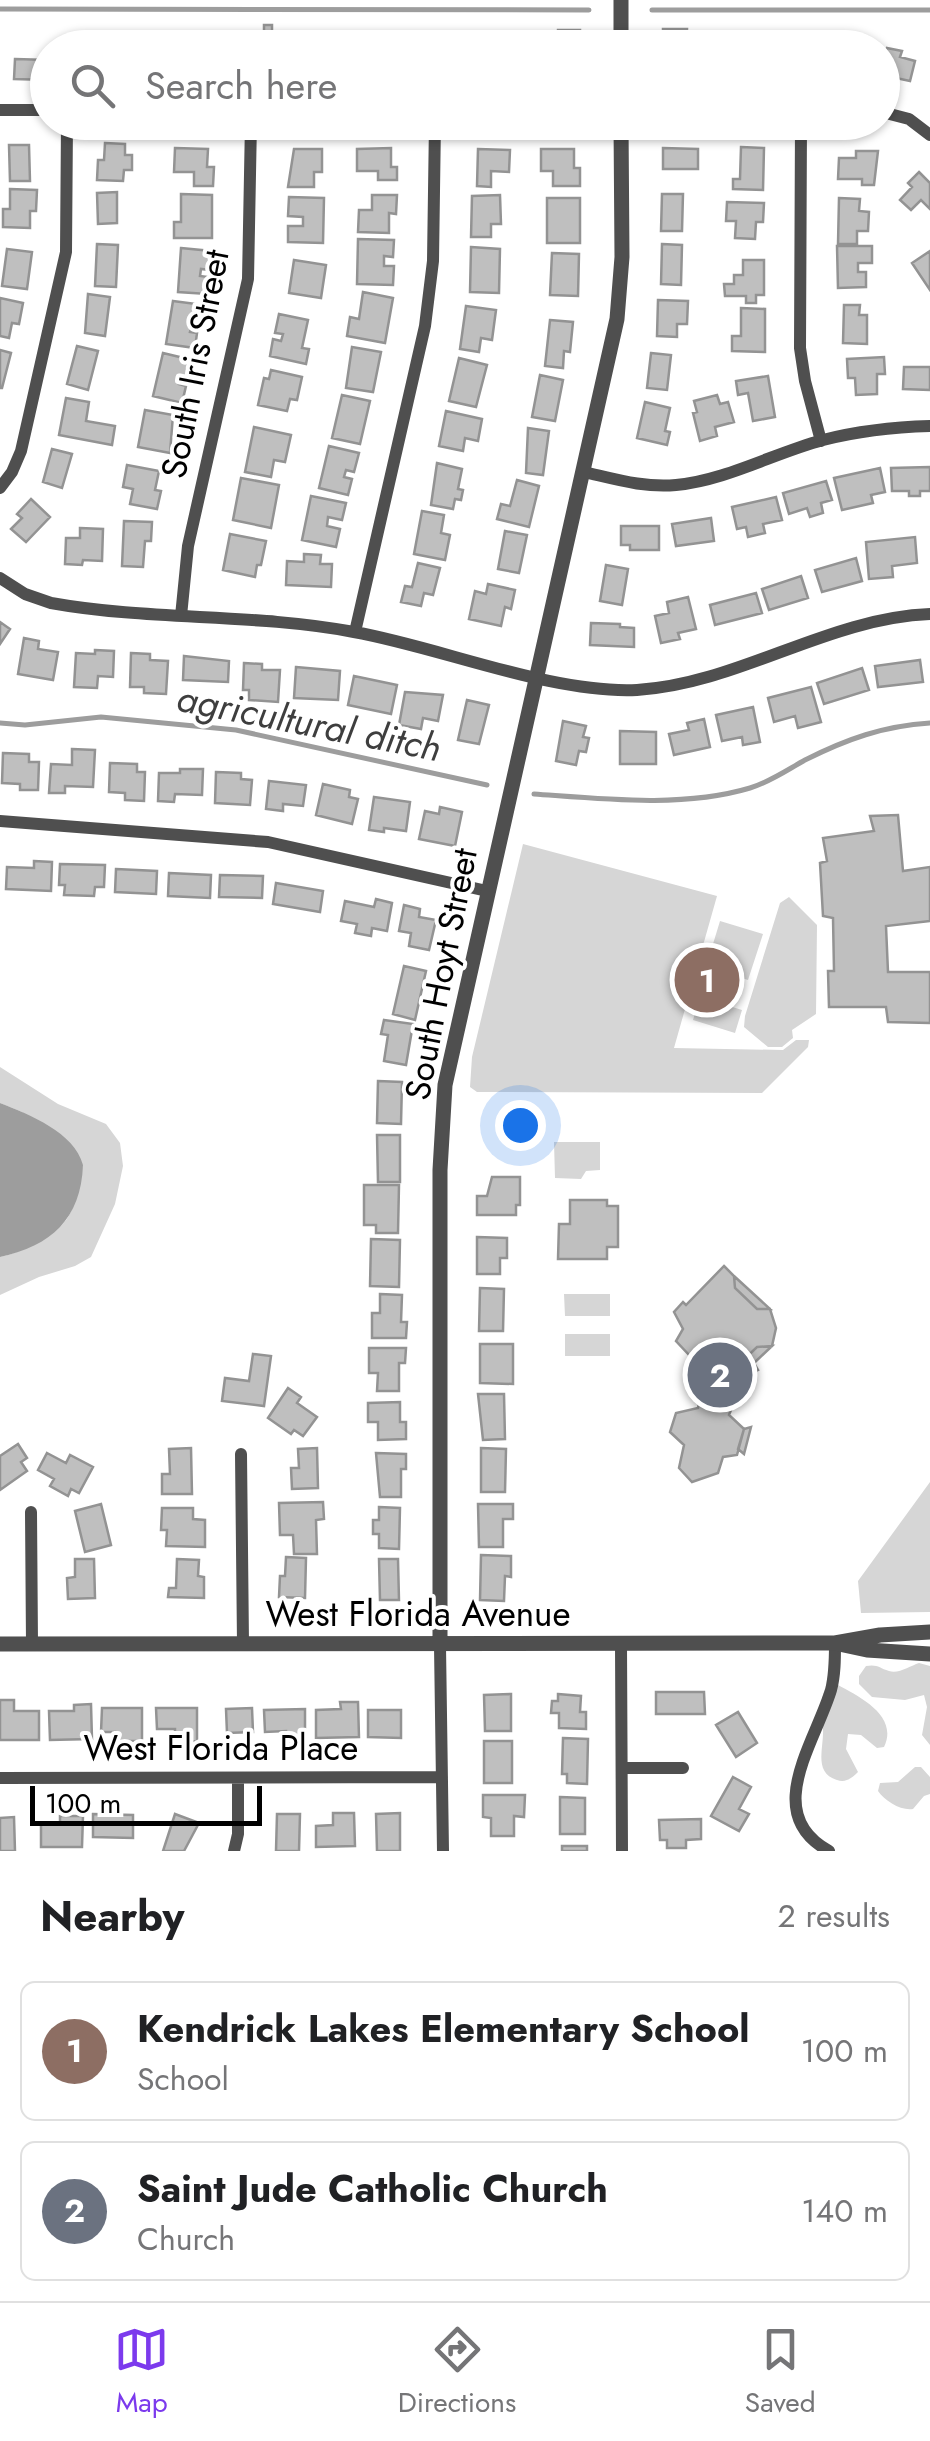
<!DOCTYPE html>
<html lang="en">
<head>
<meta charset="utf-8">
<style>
  :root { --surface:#fff; --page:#f6f6f6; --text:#202124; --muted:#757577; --line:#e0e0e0; --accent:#7c3aed }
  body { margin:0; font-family:Jost,sans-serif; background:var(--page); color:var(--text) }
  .scale { position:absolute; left:30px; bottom:25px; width:232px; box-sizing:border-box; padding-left:10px; border:5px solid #000; border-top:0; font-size:28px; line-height:35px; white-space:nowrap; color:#000; -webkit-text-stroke:8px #fff; paint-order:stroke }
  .you { position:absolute; left:520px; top:1125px; width:35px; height:35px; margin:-25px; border:8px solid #fff; border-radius:50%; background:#1a73e8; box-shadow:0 0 0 15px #1a73e833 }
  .badge { display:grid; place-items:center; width:65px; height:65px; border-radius:50%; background:var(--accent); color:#fff; font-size:32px; font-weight:700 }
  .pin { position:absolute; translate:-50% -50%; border:5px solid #fff; box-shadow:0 2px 10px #0006 }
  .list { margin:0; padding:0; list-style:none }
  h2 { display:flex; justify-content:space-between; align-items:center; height:130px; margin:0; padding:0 40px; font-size:42px }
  h2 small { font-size:32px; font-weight:400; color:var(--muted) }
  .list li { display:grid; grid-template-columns:65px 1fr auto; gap:30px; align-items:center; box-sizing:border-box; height:140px; margin:0 20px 20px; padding:0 20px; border:2px solid var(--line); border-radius:15px }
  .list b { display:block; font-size:38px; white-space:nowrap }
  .list p { margin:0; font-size:32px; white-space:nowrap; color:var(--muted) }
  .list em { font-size:32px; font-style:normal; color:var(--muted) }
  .icon { flex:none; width:55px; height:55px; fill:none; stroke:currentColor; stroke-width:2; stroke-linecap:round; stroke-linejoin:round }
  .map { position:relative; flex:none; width:930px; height:1851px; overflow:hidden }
  .search { position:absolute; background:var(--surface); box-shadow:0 2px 8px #0004; left:30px; right:30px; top:30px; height:110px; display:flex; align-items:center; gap:25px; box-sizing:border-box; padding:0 35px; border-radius:55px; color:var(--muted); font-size:38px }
  .sheet { height:450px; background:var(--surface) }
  nav { display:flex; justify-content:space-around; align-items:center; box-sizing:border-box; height:140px; border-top:2px solid var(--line); background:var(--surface); font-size:28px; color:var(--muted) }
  nav a { display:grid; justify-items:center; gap:5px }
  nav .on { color:var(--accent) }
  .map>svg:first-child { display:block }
</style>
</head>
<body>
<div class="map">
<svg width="930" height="1851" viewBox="0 0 930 1851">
  <rect width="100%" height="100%" fill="#fff"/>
  <path fill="#d6d6d6" d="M523,844l194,52 -43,152 109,2 13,-10h13l-1,7 -46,46 -285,-1 -7,-5 2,-30z
    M789,897l28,28 -1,89 -24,16 1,8 -11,9h-14l-24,-20 1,-11 35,-113z
    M720,921l43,13 -15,46 -42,-13z
    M700,997l42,13 -7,23 -42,-13z
    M0,1067l58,37 48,20 14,19 3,23 -8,38 -24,53 -16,9 -36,11 -39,18v-38c14,-3 24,-8 37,-15 40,-20 36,-37 46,-77l-61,-53 -22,-9z
    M554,1142h46v28l-14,1 -5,8 -26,-1z
    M564,1294h46v22h-45z
    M565,1334h45v22h-45z
    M930,1482v130l-69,1 -3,-32z
    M919,1663l11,3v79l-8,-10 5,-28 -3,-12 -19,5 -33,-3 -13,-13v-8l7,-10c12,-2 13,2 23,5 10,3 21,-5 30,-8z
    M838,1685c22,12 61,31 46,62l-7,1 -16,-13 -13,-1 -2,15 12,23c-6,6 -12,11 -21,8 -24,-7 -13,-33 -14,-50 0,-14 -5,-27 2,-40z
    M915,1767h6l9,10v17l-6,2 -11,13c-12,2 -28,-8 -35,-18l2,-8 18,-1z"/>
  <path fill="#9d9d9d" d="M0,1103c30,12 74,29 83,62 -2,54 -32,81 -83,92z"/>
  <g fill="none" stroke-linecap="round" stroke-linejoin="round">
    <path stroke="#9d9d9d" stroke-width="5" d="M0,9l589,1
      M652,10h278
      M0,723l25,2 76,-8 135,13 251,55
      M534,794c69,5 149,14 216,-6 20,-6 37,-18 55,-28 42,-21 78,-34 125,-37"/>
  </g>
  <path fill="#bfbfbf" stroke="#939393" stroke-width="2.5" d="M264,25h8v23h-8z
    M663,29h24l-1,19h-23z
    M558,30h22v18h-23z
    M240,35h23v13h-36l12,-2z
    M456,35h22v13h-22z
    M504,41h23v7h-23z
    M277,42h44v6h-44z
    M887,48l15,3 -2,6 15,4 -5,20 -28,-6v-22l3,1z
    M15,59l33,1v20l-34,-1z
    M105,143l20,1v11h7v15h-8l-1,11 -26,-1 1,-20h6z
    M9,145h20l1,36h-20z
    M741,147l23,1 -1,42 -30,-1v-10h7z
    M175,148l33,1 -1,18h7l-1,19h-19v-14h-20z
    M391,148v19h6v13h-19v-9h-21v-22z
    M663,148l35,1v20h-35z
    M294,149h28v23h-8v15h-26z
    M478,149l32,1 -1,22 -18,-1v16l-14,-1z
    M541,149h33v19h6v18h-27v-15h-12z
    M856,151h22l-4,34h-12v-6h-24l1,-21h17z
    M919,172l11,11v26l-9,-9 -10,10 -11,-10 12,-13 -4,-4z
    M10,189l27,1 -1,21h-6v17l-27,-1v-18h7z
    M117,192v31l-19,1 -1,-31z
    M181,194l31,1v43h-38v-16h7z
    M662,194h21l-1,37h-21z
    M372,195h25l-1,19 -7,-1v20l-31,-1 1,-22h13z
    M500,195l1,29h-10v13h-20l1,-41z
    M289,197l35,1 -1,45 -35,-1v-16h15v-9l-15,-1z
    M547,198h33v45h-33z
    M839,198l21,1 -1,12 10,1 -1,19h-11v13h-19z
    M727,202l37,1 -1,19h-7l-1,17 -20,-1 1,-17h-10z
    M358,239l36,1 -1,17 -9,-1v10h10l-1,19 -36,-1z
    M97,244l21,1 -2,42 -21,-1z
    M662,244l20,1 -1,40 -20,-1z
    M837,246h35v17h-14v9h8v15l-28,1z
    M471,247l29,2 -1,44 -29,-1z
    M181,248l30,3 -1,19 -9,-1 -1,7 8,1 -1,17 -29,-2z
    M7,249l25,3 -5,37 -25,-3z
    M930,251v39l-18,-27z
    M552,253l27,1 -1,42 -28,-1z
    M294,260l32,5 -5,33 -32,-5z
    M743,260h21v35h-8v8h-10v-7h-21l-1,-12h10v-9h9z
    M363,292l30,6 -8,45 -38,-7 3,-19 9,2z
    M88,294l22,3 -5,39 -20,-3z
    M0,298l23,5 -4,21 -7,-1 -3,15 -9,-2z
    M658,300l30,1 -1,23h-10v13l-20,-1z
    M173,301l31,4 -4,20 -8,-1 -2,8 7,1 -2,15 -29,-4z
    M844,305h16l-1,10h8v29l-24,-1z
    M466,306l30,4 -4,30 -11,-2 -2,14 -19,-3z
    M741,308l24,1v43l-33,-1v-15h9z
    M279,314l29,6 -6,28 7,1 -3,15 -36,-8 3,-17 8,2 2,-7 -8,-1z
    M550,320l23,2 -3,30 -6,-1 -1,17 -18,-2z
    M77,346l21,5 -10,39 -21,-6z
    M352,347l29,5 -8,40 -27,-4z
    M0,350l11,3 -9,35h-2z
    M163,353l29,7 -4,19 -8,-2 -1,7 7,2 -4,17 -29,-7z
    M651,353l20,2 -4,35 -20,-2z
    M884,357l1,17h-8v20l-21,1 -1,-17h-7l-1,-19z
    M459,358l28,7 -11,42 -27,-6z
    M904,367h26v23l-27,-1z
    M271,370l31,7 -5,23 -7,-1 -3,12 -29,-6 6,-27 5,1z
    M540,375l23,5 -8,41 -23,-4z
    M768,376l7,41 -22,4 -5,-28 -10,2 -2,-14z
    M342,395l28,6 -10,43 -28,-6z
    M717,395l3,9 8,-2 6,20 -19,5 2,9 -17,5 -7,-28 4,-1 -3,-11z
    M66,398l23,4 -3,19 29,5 -3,19 -53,-10z
    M645,402l25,6 -5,23 5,1 -3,13 -30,-7z
    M145,410l28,5 -3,38 -32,-6z
    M446,411l36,8 -4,22 -13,-3 -2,13 -24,-5z
    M254,427l37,8 -6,27 -11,-2 -3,17 -26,-5z
    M528,428l21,3 -6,44 -17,-2z
    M329,446l30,7 -5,19 -8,-2 -2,7 8,2 -4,16 -29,-7z
    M52,449l20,5 -10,34 -19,-6z
    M437,463l25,6 -4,20 5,1 -2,10 -6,-1 -2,10 -22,-4z
    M127,465l32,6 -4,19 6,1 -4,18 -27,-5 3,-15 -10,-2z
    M930,467v24h-10v5h-11v-5h-17l-1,-23z
    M880,468l5,24 -14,3 2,8 -31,7 -8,-32z
    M241,478l38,7 -8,43 -38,-8z
    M517,480l22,6 -10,41 -32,-8 4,-15 9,2z
    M826,481l6,19 -11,3 2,10 -13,4 -3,-9 -18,6 -6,-21z
    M311,496l35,7 -4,17 -14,-3 -1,9 13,3 -4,18 -34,-7z
    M776,497l6,23 -19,4 2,9 -17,4 -2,-10 -9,2 -5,-22z
    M31,499l19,18 -24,25 -15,-13 11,-11 -5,-4z
    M422,511l22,4 -3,18 9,2 -5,25 -31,-6z
    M711,518l3,23 -38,5 -4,-22z
    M124,521l28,1 -1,19h-6l-2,26 -21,-1z
    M621,526h38v24h-29v-5h-9z
    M80,528l23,1 -1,32 -19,-1 -1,5 -17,-1 1,-26h14z
    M505,531l22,4 -8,38 -21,-4z
    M230,534l36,7 -5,24h-4l-2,12 -32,-7z
    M915,537l2,26 -25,3 1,11 -24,2 -3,-37z
    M304,554l17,1 -1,9h12l-1,23 -45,-2 1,-24 17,1z
    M856,558l6,23 -40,11 -7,-22z
    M418,563l22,5 -7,27 -9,-2 -3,13 -20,-4 4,-16 7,1z
    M606,565l22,4 -6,36 -22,-4z
    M801,576l7,22 -39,12 -7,-21z
    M488,584l27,6 -4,19 -6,-2 -4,19 -32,-7 6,-28 11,3z
    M756,593l6,20 -47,12 -5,-20z
    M688,597l8,32 -18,4 2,6 -19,4 -6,-27 14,-3 -2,-11z
    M0,622l10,7 -10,15z
    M591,623l29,1v3l14,1v19l-44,-2z
    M24,638l15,3 -1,8 20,3 -5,28 -35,-6z
    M95,650l19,1 -1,26 -15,-1 -1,12 -23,-1 2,-34 19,1z
    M131,653l19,1v6l18,1 -2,33 -22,-1v-6h-14z
    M184,656l45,5 -1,21 -45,-2z
    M920,660l3,22 -45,5 -3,-21z
    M244,663l18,1v6h18l-2,32 -29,-2v-10h-6z
    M296,667l44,4 -2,29 -44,-2z
    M862,668l7,22 -45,14 -7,-21z
    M354,676l43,9 -6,29 -43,-9z
    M811,687l10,35 -23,6 -3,-12 -21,6 -6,-24z
    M405,692l38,3 -5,26 -15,-3 -2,11 -22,-4z
    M467,700l22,5 -10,39 -21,-4z
    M753,707l7,35 -17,3 -1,-8 -20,4 -6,-26z
    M704,719l6,28 -36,8 -5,-21 20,-4 -2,-7z
    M563,721l23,5 -3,11 6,1 -3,14 -7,-1 -3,14 -20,-4z
    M620,731l36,1v32h-36z
    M72,749l23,1 -2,37 -28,-1v7h-16l2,-29 21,1z
    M3,753l26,1v8h10l-1,28h-18v-6l-18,-1z
    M110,763l27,1v8h8l-1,29 -19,-1v-7l-16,-1z
    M180,769h23l-1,26 -27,-1 -1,8 -16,-1 1,-28h21z
    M216,772l25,1v6l11,1 -2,25 -35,-2z
    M269,781l37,4 -3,21 -20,-2v7l-17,-2z
    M323,784l27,6 -1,7 9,2 -6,25 -36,-9z
    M374,797l36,5 -4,29 -22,-3v4l-15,-2z
    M440,807l22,5 -7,34 -36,-7 6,-28 14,3z
    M898,815l5,56 27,-4v54l-44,5 2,46h42v51l-42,-1 -2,-15h-57l-1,-36h6l-1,-53 -10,-2 -3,-53 7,-2 -4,-23 51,-7 -4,-15z
    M34,861l18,1 -1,29 -45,-2 1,-22 27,1z
    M60,864l45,1 -1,22h-9l-1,9 -30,-1 1,-10h-6z
    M116,869l41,2 -1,23 -41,-2z
    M169,873l42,2 -1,23 -42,-2z
    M220,875l43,1 -1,22 -43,-1z
    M276,883l47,8 -3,21 -47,-8z
    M376,899l16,4 -5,28 -15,-3 -1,8 -16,-3 2,-9 -16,-3 4,-20 29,6z
    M404,905l16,4 -1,8 17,3 -7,30 -20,-4 2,-13 -12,-2z
    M404,966l22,5 -11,49 -22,-6z
    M384,1020l29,4 -7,41 -22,-4 4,-26 -7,-1z
    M378,1081l24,1 -1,42 -24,-1z
    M377,1135h23v47h-22z
    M492,1177h28v28h-4v10h-39v-19h10z
    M364,1185h35l-1,48h-22v-8h-12z
    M570,1200h37v6h11v41h-11v12h-49l1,-35h11z
    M477,1237l30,1v20h-7v16h-23z
    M371,1239l29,1 -1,47 -29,-1z
    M724,1266l10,10 1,12 22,21h13l6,19 -4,18 -15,1 -22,21 -1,21 3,6 -8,20 15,14 -7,26 -14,2 -5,16 -26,9 -13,-14 5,-23 -14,-13 6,-19 22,-5 8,-35 -30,-32 7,-12 -9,-17 9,-10 3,3z
    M734,1276l36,33h-13l-22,-21z
    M480,1288l24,1 -1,42h-24z
    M380,1294l22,1 -1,27h6l-1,16h-34v-25h8z
    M480,1344h33v40l-33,-1z
    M772,1346l-18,17 4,7 -24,12 1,-14 22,-21z
    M369,1348h37l-1,15h-6v28h-22l1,-18h-9z
    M253,1354l18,2 -7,50 -42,-5 3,-23 24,3z
    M288,1388l13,9 -4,6 20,14 -14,19 -9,-6 -3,4 -23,-16z
    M478,1394h26l1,45 -22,1z
    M400,1402v20h6v17l-28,1v-18h-10v-19z
    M751,1427l-7,27 -6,-5 6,-20z
    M18,1444l9,14 -6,4 6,9 -27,19v-34z
    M191,1448l1,46h-30v-20h8l-1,-25z
    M317,1448l1,40 -26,1 -1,-21h8l-1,-19z
    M481,1448l25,1 -1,43h-24z
    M47,1453l19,10 4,-8 23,12 -14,26 -8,-4 -3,7 -18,-10 4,-7 -16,-9z
    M376,1453l30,1v15h-5v28h-21z
    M323,1502l1,17 -8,1 1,34h-23l-1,-19h-13l-1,-32z
    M101,1504l10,41 -26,7 -10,-41z
    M478,1504h35v15h-10v28h-24z
    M379,1507l21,1 -1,41 -20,-1v-14h-6v-14h6z
    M162,1508h31v11l12,1v27l-39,-1 1,-16h-6z
    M481,1555l30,1v21l-6,-1 -1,25 -24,-1z
    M286,1557l20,1 -1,40 -26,-1 1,-21h5z
    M75,1559h19l1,39 -27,1 -1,-21 8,-1z
    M177,1559l22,1 -1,16 6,1v21l-36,-1 1,-9h7z
    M379,1559h19l1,41h-19z
    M656,1692h48l1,22h-49z
    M511,1694v37h-26l-1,-36z
    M558,1694l23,2 -1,16h6v17l-27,-1v-15h-8l1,-12h6z
    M0,1700h14v11h25v29h-39z
    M340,1702h18l1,35 -43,1v-28l25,-1z
    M91,1704l1,35 -42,1 -1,-29h25v-6z
    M102,1708h40v33h-27v-9h-14z
    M156,1708h41v33l-22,1v-13h-18z
    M252,1708l1,24 -26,1 -1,-24z
    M305,1709v32h-19v-10l-21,1 -1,-22z
    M368,1710h33v28l-33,-1z
    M738,1712l19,31 -21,14 -20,-32z
    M563,1738l25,1 -1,45 -20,-1v-9h-5z
    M484,1741h28v42h-28z
    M733,1777l18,10 -12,22 10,5 -10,17 -28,-15z
    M483,1795h42l-1,22 -10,-1v20h-23v-18l-8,-1z
    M560,1797l25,1v36h-25z
    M333,1813h21l1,33 -39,1v-21l17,-1z
    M400,1813v38h-23l-1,-37z
    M93,1814l40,1v23l-40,-1z
    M175,1814l24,9 -15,28h-21z
    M277,1814h23l-1,37h-23z
    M60,1816h23l-1,31h-41v-23h19z
    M14,1817l1,34h-15v-33z
    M701,1819v20l-15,1v8h-19v-8h-7l-1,-20z
    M562,1846h25v5h-25z"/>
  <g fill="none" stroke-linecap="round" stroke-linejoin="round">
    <path stroke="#4f4f4f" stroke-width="12" d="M0,110h48
      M882,112l27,7 21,16
      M801,122l-1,226 5,33 16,60
      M584,472c31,7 60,16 92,13 51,-5 98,-32 147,-45 35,-9 71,-13 107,-14
      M0,488l12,-16 9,-21 45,-199 1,-130
      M0,578l25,16 26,9c100,18 203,10 303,29 86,15 197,62 283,58 101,-6 190,-72 293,-76
      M181,616l7,-70 60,-267 3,-157
      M355,632l70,-306 8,-65 2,-139
      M0,821l268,21 219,49
      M241,1454l2,189
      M31,1512l1,132
      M621,1645l1,206
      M440,1646l3,205
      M622,1768h61
      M0,1778l442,-1
      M234,1851l4,-17v-56
      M829,1851c-68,-37 -14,-108 2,-161 4,-15 4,-31 4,-47"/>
    <path stroke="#4f4f4f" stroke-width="15" d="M621,48v-48
      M0,1644l835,-1 45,-8 50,-3
      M839,1644l28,6 63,4
      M440,1646v-476l5,-85 172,-766 5,-62 -1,-135"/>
  </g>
  <g text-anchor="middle" stroke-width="8" stroke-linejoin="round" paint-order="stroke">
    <g font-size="35" fill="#000" stroke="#fff">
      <text transform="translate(195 364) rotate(-79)" y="12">South Iris Street</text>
      <text transform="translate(441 974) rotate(-79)" y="12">South Hoyt Street</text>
      <text x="418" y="1626">West Florida Avenue</text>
      <text x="221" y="1760">West Florida Place</text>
    </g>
    <g font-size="38" font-style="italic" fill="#3e3e3e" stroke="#fff">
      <text transform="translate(309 723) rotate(11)" y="13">agricultural ditch</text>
    </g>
  </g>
</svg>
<div class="scale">100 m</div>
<div class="you"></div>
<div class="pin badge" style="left:707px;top:980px;background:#8d6e63">1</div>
<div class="pin badge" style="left:720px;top:1375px;background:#6b7280">2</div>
<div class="search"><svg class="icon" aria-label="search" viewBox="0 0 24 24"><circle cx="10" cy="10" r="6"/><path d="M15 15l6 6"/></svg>Search here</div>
</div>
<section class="sheet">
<h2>Nearby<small>2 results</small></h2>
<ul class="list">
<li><span class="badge" style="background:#8d6e63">1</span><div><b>Kendrick Lakes Elementary School</b><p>School</p></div><em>100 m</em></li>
<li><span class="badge" style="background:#6b7280">2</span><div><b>Saint Jude Catholic Church</b><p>Church</p></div><em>140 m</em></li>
</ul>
</section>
<nav>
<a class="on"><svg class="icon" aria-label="map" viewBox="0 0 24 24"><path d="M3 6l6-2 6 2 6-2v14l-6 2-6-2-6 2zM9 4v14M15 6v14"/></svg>Map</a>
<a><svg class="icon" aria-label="directions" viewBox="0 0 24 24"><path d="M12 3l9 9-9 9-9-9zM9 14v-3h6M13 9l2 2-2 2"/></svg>Directions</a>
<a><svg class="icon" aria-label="saved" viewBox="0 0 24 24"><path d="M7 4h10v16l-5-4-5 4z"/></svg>Saved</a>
</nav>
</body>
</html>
